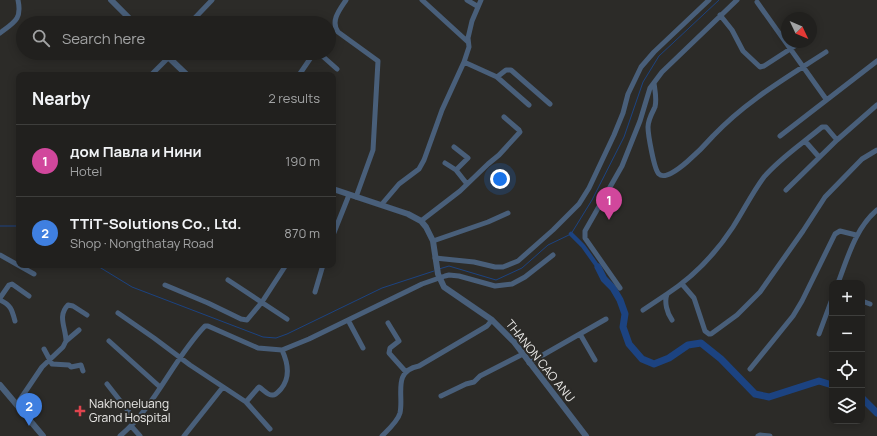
<!DOCTYPE html>
<html lang="en">
<head>
<meta charset="utf-8">
<style>
  :root { --surface:#21201e; --page:#292827; --text:#f1f3f6; --muted:#a2a3a4; --line:#3e3e3c; --accent:#bca0f2 }
  body { margin:0; font-family:Manrope,sans-serif; background:var(--page); color:var(--text) }
  .controls { position:absolute; right:12px; bottom:12px; display:grid; overflow:hidden; border-radius:8px; box-shadow:0 2px 10px #0003 }
  .controls button { width:36px; height:36px; display:grid; place-items:center; padding:0; border:0; border-bottom:1px solid var(--line); background:var(--surface); color:var(--text); font:20px sans-serif }
  .compass { position:absolute; left:781px; top:12px; width:36px; height:36px; border-radius:50%; background:var(--surface); box-shadow:0 2px 10px #0003; rotate:134deg }
  .you { position:absolute; left:500px; top:179px; width:14px; height:14px; margin:-10px; border:3px solid #fff; border-radius:50%; background:#1a73e8; box-shadow:0 0 0 6px #1a73e833 }
  .badge { display:grid; place-items:center; width:26px; height:26px; border-radius:50%; background:var(--accent); color:#fff; font-size:13px; font-weight:700 }
  .pin { position:absolute; translate:-50% -33px; filter:drop-shadow(0 1px 2px #0008) }
  .pin::after { content:''; position:absolute; top:21px; width:14px; height:12px; background:inherit; clip-path:polygon(0 0,100% 0,50% 100%) }
  .list { margin:0; padding:0; list-style:none }
  h2 { display:flex; justify-content:space-between; align-items:center; height:52px; margin:0; padding:0 16px; font-size:17px }
  h2 small { font-size:13px; font-weight:400; color:var(--muted) }
  .list li { display:grid; grid-template-columns:26px 1fr auto; gap:12px; align-items:center; box-sizing:border-box; height:72px; padding:0 16px; border-top:1px solid var(--line) }
  .list b { display:block; font-size:15px; white-space:nowrap }
  .list p { margin:0; font-size:13px; white-space:nowrap; color:var(--muted) }
  .list em { font-size:13px; font-style:normal; color:var(--muted) }
  .icon { flex:none; width:22px; height:22px; fill:none; stroke:currentColor; stroke-width:2; stroke-linecap:round; stroke-linejoin:round }
  .map { position:relative; flex:none; width:877px; height:436px; overflow:hidden }
  .search { position:absolute; background:var(--surface); box-shadow:0 2px 10px #0003; left:16px; top:16px; width:320px; height:44px; display:flex; align-items:center; gap:10px; box-sizing:border-box; padding:0 14px; border-radius:22px; color:var(--muted); font-size:15px }
  .panel { position:absolute; background:var(--surface); box-shadow:0 2px 10px #0003; left:16px; top:72px; width:320px; height:196px; border-radius:8px }
  .map>svg:first-child { display:block }
</style>
</head>
<body>
<div class="map">
<svg width="877" height="436" viewBox="0 0 877 436">
  <rect width="100%" height="100%" fill="#2c2b28"/>
  <g fill="none" stroke-linecap="round" stroke-linejoin="round">
    <path stroke="#1c4381" stroke-width="1" d="M0,226h19
      M96,265l36,22 131,50 13,1 11,-4 95,-46 52,-17
      M439,269l10,-3 47,14 26,-12 26,-23 23,-11 21,-34 32,-63 19,-55 16,-26 60,-56"/>
    <path stroke="#1c4381" stroke-width="4.5" d="M571,234l12,12 15,21"/>
    <path stroke="#1c4381" stroke-width="7" d="M598,267l6,12 9,9 7,12 5,14 -2,13 6,17 13,15 12,5 15,-6 19,-13 13,-2 20,16 34,35 14,3 50,-16 13,4
      M862,398l15,15"/>
    <path stroke="#495f7a" stroke-width="5" d="M346,0c-6,9 -16,21 -8,32l40,29 -5,89 -17,47
      M422,0l46,42
      M467,0l10,6
      M757,2l69,97
      M720,15l12,15 11,21 17,16 4,-1 37,-24
      M190,23l22,-23
      M0,33c15,-11 22,-14 18,-33
      M319,53l18,16
      M464,62l33,15 32,28
      M151,75l17,-17
      M299,75l15,-22
      M497,77l9,-7h5l39,34
      M654,83c1,8 3,16 1,24 -3,6 -7,13 -7,20 0,7 6,43 11,47 10,10 47,-30 54,-38 33,-35 73,-58 113,-84
      M780,136l97,-75
      M805,141l14,16
      M454,147l14,11 -12,12
      M445,163l11,7 11,14
      M786,190l51,-50 40,-35
      M382,204l17,-20 20,-15 5,-9 18,-50 22,-48 5,-15 -1,-9 4,-17 9,-21
      M421,221l39,-30 28,-27 11,-9 21,-23 -1,-2 -15,-13
      M333,235l16,-40
      M433,241l55,-19 20,-9
      M0,255l34,19
      M435,258l39,4 21,5h8l15,-6 35,-31 26,-26 10,-16 25,-53 9,-22 5,-19 13,-27 13,-15 55,-52
      M228,280l59,39
      M838,283c10,-26 17,-54 39,-73
      M682,284l12,14 11,33 4,3h2l26,-19 23,-23 43,-61 22,-34 37,-38 15,-9
      M165,285l43,18 33,16 6,1 15,-18 24,-37
      M620,288l-35,-50v-7l37,-65 18,-45 10,-33 12,-16 75,-72
      M315,292l8,-27
      M0,298l9,-13 3,-1 17,12
      M0,300c11,5 12,10 15,21
      M862,301l8,3
      M643,310l24,-16
      M118,313l36,25 36,27 56,37 24,27
      M348,320l15,28
      M672,320c-5,-7 -8,-18 -5,-26 26,-17 49,-41 66,-67 11,-17 19,-34 31,-50 16,-19 39,-34 58,-50h4l11,13
      M388,323l11,18 -9,7 -1,5 17,19
      M580,334l15,26
      M819,334l13,-35
      M66,341c0,-13 -9,-25 2,-36l5,1 14,9
      M109,341l51,46
      M44,349l8,15 17,1 2,2 10,-2 2,6
      M529,363l77,-44
      M750,369l43,-53 9,-15 33,-67 5,-3 16,4
      M107,384l29,37
      M441,396l25,-12 8,-2 6,-6 43,-22
      M246,402l12,-14 1,-1c4,2 9,9 14,8 3,0 6,-4 8,-6 10,-12 7,-26 1,-39
      M17,404l25,-37 21,-20 3,-6 13,-11
      M132,427l8,9
      M120,436c36,-30 53,-77 85,-110h3l50,22 24,2 27,-11 113,-55 23,-8 4,-1 10,1 36,10 17,-2 13,-7 28,-22
      M184,436l39,-49
      M382,436c6,-6 16,-15 18,-23 4,-18 -8,-42 19,-47l68,-40 5,-6
      M758,436l2,-1 10,1"/>
    <path stroke="#495f7a" stroke-width="6" d="M111,0l23,23
      M164,53l23,22
      M333,189l75,25 13,7 5,6 7,14 5,33 6,13 48,33 22,22 72,94
      M0,385l43,51"/>
  </g>
  <path fill="#e0444e" stroke="#2c2b28" stroke-width="1.5" d="M78 405h4v4h4v4h-4v4h-4v-4h-4v-4h4z"/>
  <g text-anchor="middle" stroke-width="4" stroke-linejoin="round" paint-order="stroke">
    <g font-size="12" fill="#e9e8e6" stroke="#2c2b28">
      <text transform="translate(540 361) rotate(51)" y="4">THANON CAO ANU</text>
    </g>
    <g font-size="12" fill="#e9e8e6" stroke="#2c2b28" text-anchor="start">
      <text x="89" y="408">Nakhoneluang<tspan x="89" dy="14">Grand Hospital</tspan></text>
    </g>
  </g>
</svg>
<div class="controls">
<button>+</button>
<button>−</button>
<button><svg class="icon" aria-label="locate" viewBox="0 0 24 24"><circle cx="12" cy="12" r="6"/><path d="M12 2v4M12 18v4M2 12h4M18 12h4"/></svg></button>
<button><svg class="icon" aria-label="layers" viewBox="0 0 24 24"><path d="M12 4l9 5-9 5-9-5zM3 14l9 5 9-5"/></svg></button>
</div>
<svg class="compass" viewBox="-18 -18 36 36"><path d="M0-13l5 13h-10z" fill="#e53935"/><path d="M0 13l5-13h-10z" fill="#a2a3a4"/></svg>
<div class="you"></div>
<div class="pin badge" style="left:609px;top:220px;background:#d1479c">1</div>
<div class="pin badge" style="left:29px;top:426px;background:#3f7fe0">2</div>
<div class="search"><svg class="icon" aria-label="search" viewBox="0 0 24 24"><circle cx="10" cy="10" r="6"/><path d="M15 15l6 6"/></svg>Search here</div>
<section class="panel">
<h2>Nearby<small>2 results</small></h2>
<ul class="list">
<li><span class="badge" style="background:#d1479c">1</span><div><b>дом Павла и Нини</b><p>Hotel</p></div><em>190 m</em></li>
<li><span class="badge" style="background:#3f7fe0">2</span><div><b>TTiT-Solutions Co., Ltd.</b><p>Shop · Nongthatay Road</p></div><em>870 m</em></li>
</ul>
</section>
</div>
</body>
</html>
